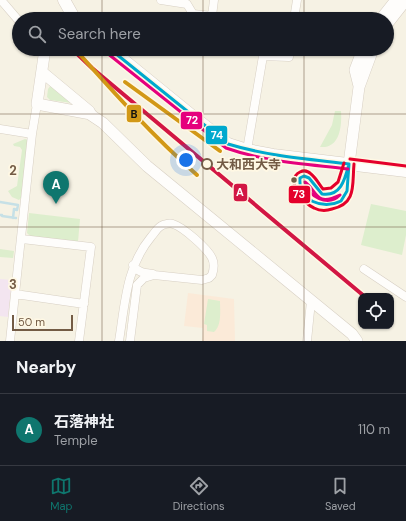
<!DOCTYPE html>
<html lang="en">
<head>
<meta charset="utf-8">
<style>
  :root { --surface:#171b24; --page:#242831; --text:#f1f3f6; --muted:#9ea1a6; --line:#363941; --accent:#0f766e }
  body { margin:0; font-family:"DM Sans","Noto Sans JP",sans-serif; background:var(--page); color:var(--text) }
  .controls { position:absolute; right:12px; bottom:12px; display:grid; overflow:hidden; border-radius:8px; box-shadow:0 1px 3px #0004 }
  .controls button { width:36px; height:36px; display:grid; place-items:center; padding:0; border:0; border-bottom:1px solid var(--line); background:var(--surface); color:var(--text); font:20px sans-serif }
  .scale { position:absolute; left:12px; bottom:10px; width:61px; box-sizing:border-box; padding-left:4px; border:2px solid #735b45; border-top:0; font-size:11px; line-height:14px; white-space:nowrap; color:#735b45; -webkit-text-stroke:3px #fff8e4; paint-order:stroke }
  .you { position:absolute; left:186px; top:160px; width:14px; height:14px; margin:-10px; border:3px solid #fff; border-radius:50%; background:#1a73e8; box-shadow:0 0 0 6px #1a73e833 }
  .badge { display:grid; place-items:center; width:26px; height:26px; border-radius:50%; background:var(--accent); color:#fff; font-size:13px; font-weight:700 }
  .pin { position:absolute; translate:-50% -33px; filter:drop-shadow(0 1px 2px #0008) }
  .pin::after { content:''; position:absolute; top:21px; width:14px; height:12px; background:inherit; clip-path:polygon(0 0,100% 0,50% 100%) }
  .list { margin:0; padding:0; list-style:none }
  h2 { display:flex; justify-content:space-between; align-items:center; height:52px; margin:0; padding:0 16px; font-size:17px }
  h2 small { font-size:13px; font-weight:400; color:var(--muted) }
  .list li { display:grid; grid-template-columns:26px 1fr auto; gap:12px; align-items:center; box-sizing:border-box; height:72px; padding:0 16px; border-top:1px solid var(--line) }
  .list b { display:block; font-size:15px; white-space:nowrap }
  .list p { margin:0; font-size:13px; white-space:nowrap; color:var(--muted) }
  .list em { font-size:13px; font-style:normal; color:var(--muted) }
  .icon { flex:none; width:22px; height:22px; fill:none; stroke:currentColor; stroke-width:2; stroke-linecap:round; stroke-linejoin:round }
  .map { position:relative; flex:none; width:406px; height:341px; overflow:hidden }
  .search { position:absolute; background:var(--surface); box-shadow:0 1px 3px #0004; left:12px; right:12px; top:12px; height:44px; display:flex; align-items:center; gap:10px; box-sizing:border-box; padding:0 14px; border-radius:22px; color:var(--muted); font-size:15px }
  .sheet { height:124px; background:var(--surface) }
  nav { display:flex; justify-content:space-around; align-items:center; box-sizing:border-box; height:56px; border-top:1px solid var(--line); background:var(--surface); font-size:11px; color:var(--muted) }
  nav a { display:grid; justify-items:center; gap:2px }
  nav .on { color:var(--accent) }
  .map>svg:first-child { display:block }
</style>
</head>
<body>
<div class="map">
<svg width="406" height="341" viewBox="0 0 406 341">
  <rect width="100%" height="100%" fill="#f6f2e4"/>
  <path fill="#fbead8" d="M188,293l46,6 1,42h-33l1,-13 -19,-2z"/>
  <path fill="#f3e5f0" d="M0,279l12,1 -4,37 -8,-1z"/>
  <path fill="#ddeecd" d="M51,85l21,18 -22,-3 -3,-3 1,-8z
    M335,111h6c1,15 -1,38 -21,36l12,-22z
    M25,139l3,1 -7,58 -2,2 -7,-3 -4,-6 9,-5 5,-36 -2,-3 -6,-1 -1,-2z
    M371,204l35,7v24l-4,20 -41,-10z
    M29,213l51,6 -2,23 -47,-5 -4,-4z
    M0,249l14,2 -1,7 -13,-1z
    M208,299l12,2c0,10 2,24 -6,31l-7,-1v-6l-3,-1z"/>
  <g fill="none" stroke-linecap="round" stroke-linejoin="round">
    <path stroke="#c6e0e6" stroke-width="2.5" d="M0,202l18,3 -1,5 -3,-1 -1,9
      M0,215h2v1l14,2"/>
    <g stroke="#d7cfc3" stroke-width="9">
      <path id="minor" d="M1,0l18,21
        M161,0l26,4 6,10 50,5
        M212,16l2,-16
        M294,19l3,-19
        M0,129l32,5
        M247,150l16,-94 26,1 1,-8
        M22,239l69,8 -12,94
        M133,265c5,8 12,8 20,9
        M364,269l42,28
        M15,294l69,10
        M10,341l22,-207 5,-30
        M119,341c6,-37 7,-74 32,-104 3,-3 6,-9 10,-11 3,-2 9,-3 12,-2 10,3 34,24 39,34 3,6 2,11 0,17l-3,3 -7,2 -48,-5 -10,3 -7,7 -7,56
        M307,341l4,-40"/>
    </g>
    <g stroke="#d7cfc3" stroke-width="12">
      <path id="tertiary" d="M381,19l15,-19
        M387,24l19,-24
        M45,49l-8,55 54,10
        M42,72l47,39 2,4 12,8 44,43 205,168 5,7
        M359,86l-4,-16 8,-21
        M349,164l10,-77 14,-38"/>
    </g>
    <g stroke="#d6cdc1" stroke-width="13">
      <path id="secondary" d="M64,0l9,16 3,3
        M110,49l81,66 37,29 19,6 26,5 133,16"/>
    </g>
    <use href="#minor" stroke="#fefdfb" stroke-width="8"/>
    <use href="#tertiary" stroke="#fefdfb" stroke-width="11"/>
    <use href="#secondary" stroke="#fefdfb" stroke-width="12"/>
    <g stroke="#fff8e4" stroke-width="6">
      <path id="bus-1" d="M110,49l118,95c39,12 80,15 121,20
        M349,164l-2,27 -6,10c-18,9 -43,0 -41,-23l4,-2 5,2 13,16c19,3 23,-15 27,-30z"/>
    </g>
    <g stroke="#fff8e4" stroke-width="6">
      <path id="bus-2" d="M107,53l119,95c39,14 81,16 122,21
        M305,182c13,10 10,25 35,13 -12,12 -32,2 -35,-13z"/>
    </g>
    <g stroke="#fff8e4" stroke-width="6">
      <path id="bus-3" d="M350,159l56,7
        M344,163l-6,19 -7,6 -8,1c-4,-5 -7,-11 -12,-15 -3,-3 -7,-4 -11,-2 -16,8 4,32 14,36 6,3 12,3 18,1 25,-5 20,-25 22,-45"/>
    </g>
    <use href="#bus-1" stroke="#00a9ce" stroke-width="3"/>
    <use href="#bus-2" stroke="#e5007d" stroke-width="3"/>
    <use href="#bus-3" stroke="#e4002b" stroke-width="3"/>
    <g stroke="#fff8e4" stroke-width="7">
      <path id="rail-1" d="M72,49l20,19 272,228"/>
    </g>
    <g stroke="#fff8e4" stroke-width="7">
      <path id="rail-2" d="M75,49c39,44 78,87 122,126
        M125,82l95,69"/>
    </g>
    <use href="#rail-1" stroke="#d21644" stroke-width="4"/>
    <use href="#rail-2" stroke="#d29816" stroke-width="4"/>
  </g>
  <path fill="none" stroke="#735b45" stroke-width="1" stroke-opacity="0.55" d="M102,0v19M203,0v19M304,0v19M102,49v292M203,49v292M304,49v292M0,114h406M0,227h406"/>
  <circle fill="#fff8e4" stroke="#735b45" stroke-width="2" cx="207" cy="164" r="5"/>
  <circle fill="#735b45" stroke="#fff8e4" stroke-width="1.5" cx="294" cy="180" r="3.5"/>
  <g text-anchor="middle" stroke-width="3.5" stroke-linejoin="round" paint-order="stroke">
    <g font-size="13" font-weight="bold" fill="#735b45" stroke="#fff8e4" text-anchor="start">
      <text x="216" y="169">大和西大寺</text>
    </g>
  </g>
  <g font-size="13" text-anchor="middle" font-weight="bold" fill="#735b45" stroke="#fff8e4" stroke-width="3.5" stroke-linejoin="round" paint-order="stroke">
    <text x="13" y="175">2</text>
    <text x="13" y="289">3</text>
  </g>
  <g stroke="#fff8e4" stroke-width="1.5">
    <rect x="126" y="104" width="16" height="19" rx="4" fill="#d29816"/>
    <rect x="180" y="111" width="23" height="19" rx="4" fill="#e5007d"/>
    <rect x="205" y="125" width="23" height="20" rx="4" fill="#00a9ce"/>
    <rect x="233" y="183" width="15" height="19" rx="4" fill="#d21644"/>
    <rect x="288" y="185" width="23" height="19" rx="4" fill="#e4002b"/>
  </g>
  <g font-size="11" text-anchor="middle" font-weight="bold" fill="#fff">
    <text x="192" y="124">72</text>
    <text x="217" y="139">74</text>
    <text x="240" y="196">A</text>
    <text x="299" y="198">73</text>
  </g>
  <g font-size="11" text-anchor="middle" font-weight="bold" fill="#111">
    <text x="134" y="118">B</text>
  </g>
</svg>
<div class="controls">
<button><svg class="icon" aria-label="locate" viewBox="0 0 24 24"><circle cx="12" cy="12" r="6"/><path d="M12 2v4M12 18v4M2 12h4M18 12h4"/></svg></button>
</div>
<div class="scale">50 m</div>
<div class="you"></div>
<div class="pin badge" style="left:56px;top:204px">A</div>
<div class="search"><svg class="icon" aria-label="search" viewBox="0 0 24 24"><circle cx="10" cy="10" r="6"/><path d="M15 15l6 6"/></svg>Search here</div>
</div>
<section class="sheet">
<h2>Nearby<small></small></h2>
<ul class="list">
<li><span class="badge">A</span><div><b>石落神社</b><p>Temple</p></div><em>110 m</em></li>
</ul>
</section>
<nav>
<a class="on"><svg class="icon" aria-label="map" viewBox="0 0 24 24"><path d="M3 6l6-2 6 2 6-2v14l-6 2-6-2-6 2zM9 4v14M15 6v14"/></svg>Map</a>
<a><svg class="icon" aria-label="directions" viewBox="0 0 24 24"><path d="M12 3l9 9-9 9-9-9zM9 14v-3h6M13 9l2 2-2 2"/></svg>Directions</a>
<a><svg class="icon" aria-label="saved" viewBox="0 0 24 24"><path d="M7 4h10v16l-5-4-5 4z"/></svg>Saved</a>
</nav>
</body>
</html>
